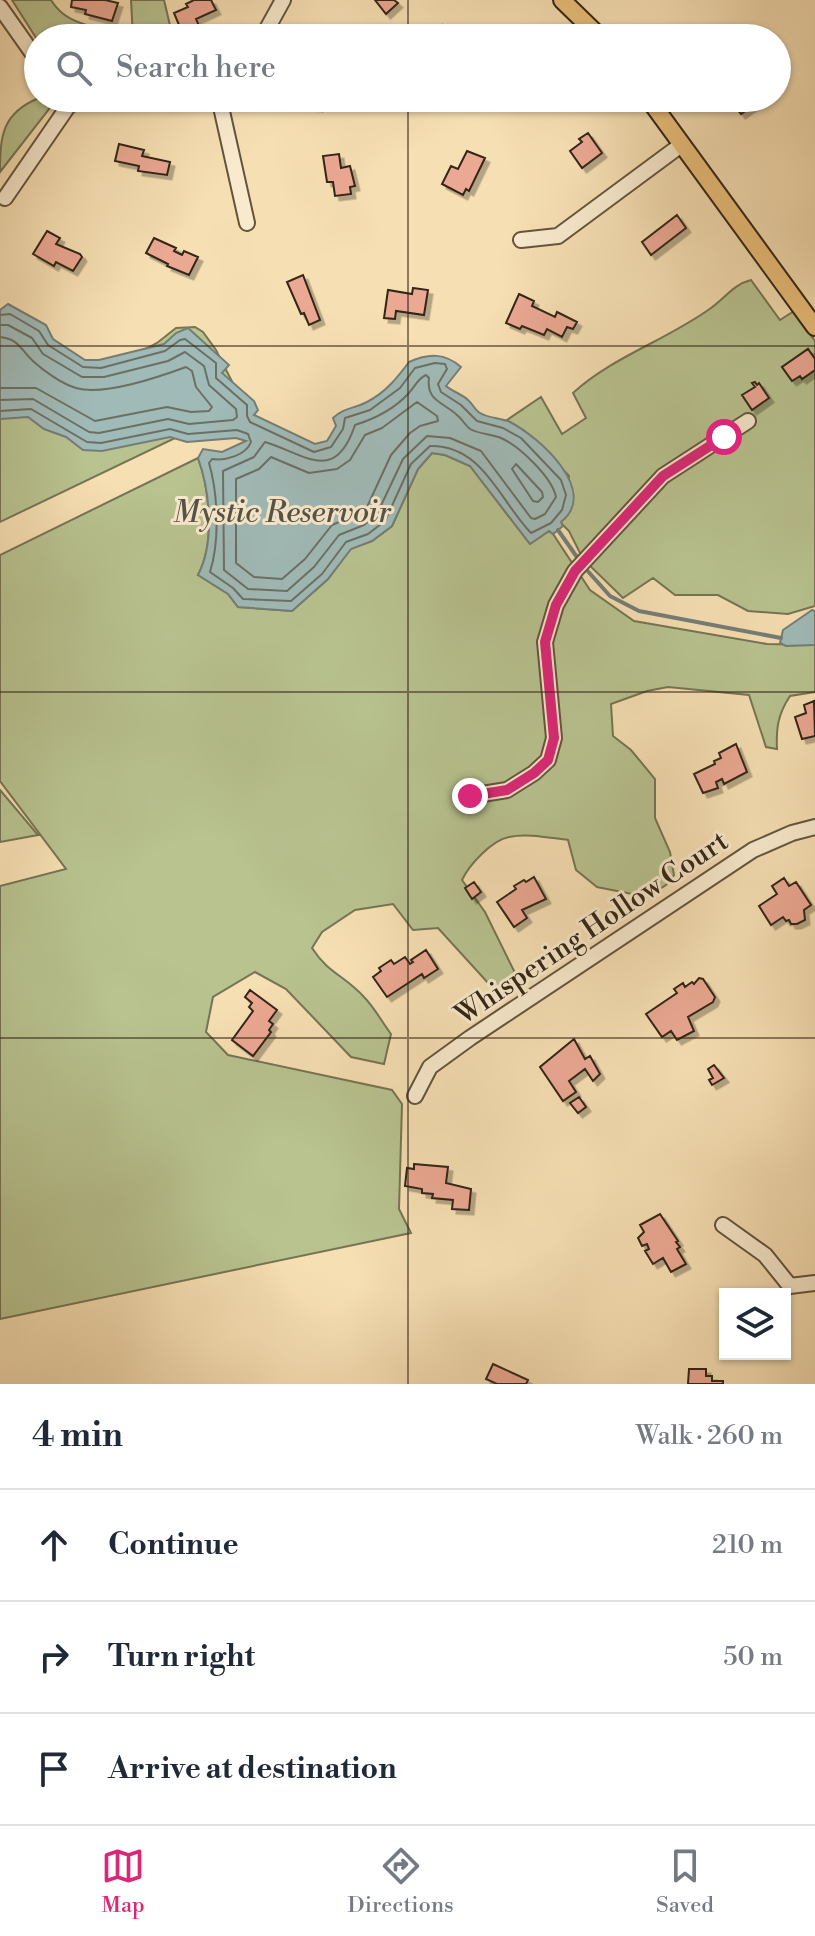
<!DOCTYPE html>
<html lang="en">
<head>
<meta charset="utf-8">
<style>
  :root { --surface:#fff; --page:#f2f2f3; --text:#1f2937; --muted:#747a83; --line:#e0e1e3; --accent:#db2777 }
  body { margin:0; font-family:"Libre Bodoni",serif; background:var(--page); color:var(--text) }
  .controls { position:absolute; right:24px; bottom:24px; display:grid; overflow:hidden; border-radius:0px; box-shadow:0 2px 6px #0004 }
  .controls button { width:72px; height:72px; display:grid; place-items:center; padding:0; border:0; border-bottom:2px solid var(--line); background:var(--surface); color:var(--text); font:40px sans-serif }
  .stop { position:absolute; width:24px; height:24px; margin:-18px; border:6px solid #db2777; border-radius:50%; background:#fff }
  .stop.end { background:#db2777; border-color:#fff; box-shadow:0 2px 8px #0008 }
  .list { margin:0; padding:0; list-style:none }
  h2 { display:flex; justify-content:space-between; align-items:center; height:104px; margin:0; padding:0 32px; font-size:34px }
  h2 small { font-size:26px; font-weight:400; color:var(--muted) }
  .list li { display:grid; grid-template-columns:52px 1fr auto; gap:24px; align-items:center; box-sizing:border-box; height:112px; padding:0 32px; border-top:2px solid var(--line) }
  .list b { display:block; font-size:30px; white-space:nowrap }
  .list em { font-size:26px; font-style:normal; color:var(--muted) }
  .icon { flex:none; width:44px; height:44px; fill:none; stroke:currentColor; stroke-width:2; stroke-linecap:round; stroke-linejoin:round }
  .map { position:relative; flex:none; width:815px; height:1384px; overflow:hidden }
  .search { position:absolute; background:var(--surface); box-shadow:0 2px 6px #0004; left:24px; right:24px; top:24px; height:88px; display:flex; align-items:center; gap:20px; box-sizing:border-box; padding:0 28px; border-radius:44px; color:var(--muted); font-size:30px }
  .sheet { height:440px; background:var(--surface) }
  nav { display:flex; justify-content:space-around; align-items:center; box-sizing:border-box; height:112px; border-top:2px solid var(--line); background:var(--surface); font-size:22px; color:var(--muted) }
  nav a { display:grid; justify-items:center; gap:4px }
  nav .on { color:var(--accent) }
  .map>svg:first-child { display:block }
</style>
</head>
<body>
<div class="map">
<svg width="815" height="1384" viewBox="0 0 815 1384">
  <defs>
    <filter id="shadow"><feDropShadow dx="4.5" dy="4.5" stdDeviation="0" flood-color="#0004"/></filter>
  </defs>
  <rect width="100%" height="100%" fill="#f6dfb3"/>
  <filter id="stains"><feTurbulence type="fractalNoise" baseFrequency=".0025" numOctaves="4"/><feColorMatrix values="0 0 0 0 .2 0 0 0 0 .09 0 0 0 0 .02 0 0 0 .5 -.17"/></filter>
  <radialGradient id="worn" r=".72"><stop offset=".6" stop-color="#630" stop-opacity="0"/><stop offset="1" stop-color="#630" stop-opacity=".3"/></radialGradient>
  <path fill="#b8c390" stroke="#767452" stroke-width="2" d="M12,0h39c14,23 35,24 58,32l3,6h-74v3z
    M131,0h33l9,38h-40z
    M39,98l17,2 -56,72c0,-36 2,-59 39,-74z
    M751,280l29,40 14,-9 21,30v18l-7,-10 -26,18 10,14 8,-5 2,3 13,-9v236l-27,8 -40,-3 -30,-16h-43l-22,-17 -30,20 -40,-39 -14,-28 -9,-9 4,-3 5,-43c-20,-21 -37,-41 -62,-56l34,-23 21,37 24,-16 -13,-25c39,-36 94,-53 138,-85 14,-10 23,-24 40,-28z
    M0,327l80,42 47,-10 30,-16 19,-15 19,-1 8,5 13,18 28,55 -244,117z
    M432,453l13,2 25,11 60,78 19,-13 4,3 37,56 44,31 133,23 48,1v47l-25,4c-12,18 -14,32 -13,53l-11,-2 -17,-52 -81,-8 -21,4 -36,13 2,32 18,14 24,29v39l15,34 4,23 -8,10 -19,12 -50,-10 -21,-17 -8,-30c-18,-2 -40,-7 -59,-3 -17,3 -40,28 -47,43l23,32 35,71 -21,12 -61,-67 -25,2 -20,-26 -38,6 -33,22 -10,16c16,25 33,28 52,49 10,10 18,25 27,37l-7,30 -33,-7 -65,-68 -31,-17 -42,25 -7,35 22,23 164,35 10,14 -3,105 12,24 -411,86v-433l66,-17 -66,-88v-226l198,-97c12,33 17,85 0,117l30,19 10,13 54,4 36,-32 23,-31 21,-7 20,-15 26,-57z
    M0,790l38,45 -38,7z"/>
  <path fill="#a0bab7" stroke="#747e76" stroke-width="2" d="M8,304l38,21 7,14 32,21h14l65,-16 12,-11 12,-5 41,37 -7,8 32,28 4,9 -4,5 61,29 12,-3 9,-15 -3,-8c12,-11 21,-9 34,-16 19,-10 30,-24 42,-40 20,-9 36,-9 52,5l-15,19c6,5 15,8 21,13 5,4 8,11 13,14 8,5 21,5 30,9 29,15 90,69 51,100l2,4 -10,8 -4,-3 -19,13 -60,-78 -25,-11 -13,-2 -14,16 -26,57 -20,15 -21,8 -23,30 -36,32 -54,-4 -10,-13 -30,-19c17,-32 12,-84 0,-117l5,-9 19,3 24,-11 -10,-3 -49,4 -17,-5 -68,14 -19,-1 -17,-13 -22,-8 -16,-12 -28,2v-109z
    M812,610l3,1v34l-29,1 -6,-3 3,-13z"/>
  <g fill="none" stroke-linecap="round" stroke-linejoin="round">
    <path stroke="#6a7066" stroke-width="2" d="M0,315l10,-1 29,17 9,14 35,22 18,1 64,-17 15,-11 5,-1 31,24v15l31,27v11l3,6 64,30 17,-5 12,-18 2,-11 25,-8 30,-22 15,-20 20,-5 10,1 2,5 -9,15 3,8 20,13 16,16 26,7 18,10 40,42 5,15 -4,15 -11,13 -20,10c-32,-33 -48,-88 -101,-87l-19,18 -26,57 -17,13 -22,8 -24,32 -31,27 -48,-2 -10,-11 -23,-16c10,-32 8,-78 -1,-109l3,-4c14,2 34,-4 39,-17l-3,-8 -11,-4 -49,4 -18,-5 -69,14 -14,-1 -56,-33 -31,2
      M0,325h8l24,13 11,16 39,23h22l64,-16 17,-9 19,14 5,19 27,24 1,8 -4,3 -44,4 -21,-5 -69,14 -10,-1 -56,-33 -33,1
      M0,337c20,2 21,14 34,25 10,9 28,22 42,26 28,8 83,-11 110,-21l6,4 4,16 16,20 -3,4 -18,1 -24,-5 -72,14 -59,-33h-36
      M426,375l3,3c-3,23 14,24 28,37 5,4 8,10 13,14 9,5 21,5 31,9 18,8 51,39 55,59l-11,17 -10,5 -4,-1 -50,-67 -31,-13 -23,-2 -24,23 -26,55 -13,11 -25,10 -25,32 -27,24 -39,-2 -24,-19 -1,-99 31,-14 11,-15c40,12 70,43 90,-17 19,-6 39,-16 53,-31 7,-7 9,-15 18,-19z
      M417,402l20,14 1,5 -18,5 -10,7 -19,22 -24,52 -9,7 -26,11 -27,34 -23,20 -28,-2 -18,-14v-84l23,-10 12,-12 38,16 28,-4 13,-9 15,-25 17,-7z
      M516,464l26,28 1,5 -5,5 -5,-1 -21,-32z"/>
    <path stroke="#747e76" stroke-width="4" d="M558,530l21,30
      M585,568l25,28 29,15 142,27"/>
  </g>
  <path fill="#eba893" stroke="#332515" stroke-width="2" filter="url(#shadow)" d="M72,0h33l13,3 -6,18 -27,-7 1,-4 -15,-3z
    M194,0h17l5,10 -20,9 4,9 -16,9 -10,-24 14,-6 -2,-3z
    M375,0h19l4,3 -12,11z
    M443,25l14,8 -2,3 3,2h-22z
    M305,98h15l-2,9 -15,-3z
    M729,98h17l6,8 -11,8z
    M588,133l14,20 -20,15 -12,-17 12,-9 -3,-3z
    M119,144l25,6 -2,6 28,6 -3,13 -29,-4 1,-5 -24,-5z
    M467,151l18,7 -16,33 -3,-2 -3,6 -21,-11 9,-18 7,3z
    M339,154l2,14 9,-2 5,20 -5,1 1,7 -16,2 -2,-14h-6l-4,-26z
    M677,215l9,13 -35,27 -9,-13z
    M47,231l13,7 -4,6 24,10 2,3 -9,14 -17,-9 -2,4 -21,-12z
    M154,238l22,10 -2,3 8,4 2,-4 14,6 -9,18 -22,-9 1,-2 -22,-11z
    M303,275l17,45 -11,5 -5,-12 -3,1 -14,-32z
    M413,288l15,2 -4,25 -28,-4 -1,8 -11,-1 4,-28 24,4z
    M519,294l15,7 -2,5 23,11 2,-5 20,10 -4,7 -6,-2 -5,10 -15,-8 -3,6 -22,-9 -2,3 -14,-6z
    M808,349l7,10v11l-13,9 -2,-3 -8,5 -10,-14z
    M755,382l2,3 2,-2 10,15 -17,12 -10,-15 13,-8 -3,-4z
    M814,701l1,35 -13,3 -7,-22 11,-4 -2,-8z
    M736,744l11,28 -23,12 -2,-5 -6,3 2,6 -15,5 -9,-19 21,-10 -1,-3 7,-3 -2,-5z
    M534,877l12,22 -24,11 5,8 -13,9 -17,-25 19,-13 -2,-3 10,-6 2,2z
    M784,878l5,8 7,-4 15,23 -7,5 1,10 -8,4h-6l-2,-4 -3,1 -3,-4 -12,8 -12,-19 18,-12 -5,-8z
    M474,882l7,10 -9,7 -7,-11z
    M426,950l12,19 -14,9 -2,-4 -35,23 -14,-20 8,-6 -2,-3 12,-8 3,4 11,-7 5,7 3,-2 -2,-2z
    M699,978l4,1 12,18 -2,5 -25,15 6,14 -17,9 -6,-9 -9,6 -16,-23 31,-21 -3,-4 9,-6 2,4 7,-5 2,2z
    M250,990l27,20 -8,11 4,3 -4,6 2,2 -18,24 -21,-16 21,-29 -4,-4 3,-4 -7,-6z
    M574,1039l11,20 5,-3 10,18 -7,7 -8,-12 -16,12 7,11 -13,9 -23,-34z
    M714,1065l10,13 -12,7 -3,-5 4,-2 -5,-9z
    M579,1097l7,10 -8,6 -8,-10z
    M414,1164l34,3 -2,16 25,6 -2,21 -17,-1 1,-9 -21,-2 1,-4 -11,-1v-4l-17,-3 2,-18 7,1z
    M660,1214l18,27 -2,1 4,5 -3,2 9,15 -15,8 -8,-14 -10,6 -8,-13 4,-2 -2,-5 -5,2 -4,-8 6,-6 -4,-7z
    M493,1364l35,16 -2,4h-29l-11,-5z
    M689,1369h17v7h6v5h11v3h-35z"/>
  <g fill="none" stroke-linecap="round" stroke-linejoin="round">
    <g stroke="#64543c" stroke-width="18">
      <path id="minor" d="M0,7l38,54
        M262,38l21,-38
        M219,98l28,125
        M5,198l64,-93 23,-7
        M521,240l37,-4 123,-91
        M470,796l37,-6 27,-17 14,-13 6,-22 -9,-96 11,-37 19,-34 88,-95 85,-55
        M415,1096l15,-29 40,-29 283,-188 39,-17 23,-6
        M723,1225l42,30 25,31 25,-3"/>
    </g>
    <g stroke="#332515" stroke-width="20">
      <path id="major" d="M562,0l39,38
        M648,98l167,229"/>
    </g>
    <use href="#minor" stroke="#f9eace" stroke-width="14"/>
    <use href="#major" stroke="#ebc07a" stroke-width="16"/>
  </g>
  <g fill="none" stroke-linecap="round" stroke-linejoin="round">
    <path stroke="#db2777" stroke-width="10" d="M470,796l37,-6 27,-17 14,-13 6,-22 -9,-96 11,-37 19,-34 88,-95 61,-39"/>
  </g>
  <path fill="none" stroke="#332515" stroke-width="2" stroke-opacity="0.55" d="M408,0v38M408,98v1286M0,346h815M0,692h815M0,1038h815"/>
  <g text-anchor="middle" stroke-width="6" stroke-linejoin="round" paint-order="stroke">
    <g font-size="28" fill="#332515" stroke="#f9eace">
      <text transform="translate(591 927) rotate(-34)" y="10">Whispering Hollow Court</text>
    </g>
    <g font-size="30" font-style="italic" fill="#545246" stroke="#f9eace">
      <text x="282" y="522">Mystic Reservoir</text>
    </g>
  </g>
  <rect width="100%" height="100%" filter="url(#stains)"/>
  <rect width="100%" height="100%" fill="url(#worn)"/>
</svg>
<div class="controls">
<button><svg class="icon" aria-label="layers" viewBox="0 0 24 24"><path d="M12 4l9 5-9 5-9-5zM3 14l9 5 9-5"/></svg></button>
</div>
<div class="stop" style="left:724px;top:437px"></div>
<div class="stop end" style="left:470px;top:796px"></div>
<div class="search"><svg class="icon" aria-label="search" viewBox="0 0 24 24"><circle cx="10" cy="10" r="6"/><path d="M15 15l6 6"/></svg>Search here</div>
</div>
<section class="sheet">
<h2>4 min<small>Walk · 260 m</small></h2>
<ul class="list">
<li><svg class="icon" aria-label="ahead" viewBox="0 0 24 24"><path d="M12 20V5M6 11l6-6 6 6"/></svg><div><b>Continue</b></div><em>210 m</em></li>
<li><svg class="icon" aria-label="right" viewBox="0 0 24 24"><path d="M7 20v-9h11M14 6l5 5-5 5"/></svg><div><b>Turn right</b></div><em>50 m</em></li>
<li><svg class="icon" aria-label="arrive" viewBox="0 0 24 24"><path d="M6 21V4h12l-3 4 3 4H6"/></svg><div><b>Arrive at destination</b></div></li>
</ul>
</section>
<nav>
<a class="on"><svg class="icon" aria-label="map" viewBox="0 0 24 24"><path d="M3 6l6-2 6 2 6-2v14l-6 2-6-2-6 2zM9 4v14M15 6v14"/></svg>Map</a>
<a><svg class="icon" aria-label="directions" viewBox="0 0 24 24"><path d="M12 3l9 9-9 9-9-9zM9 14v-3h6M13 9l2 2-2 2"/></svg>Directions</a>
<a><svg class="icon" aria-label="saved" viewBox="0 0 24 24"><path d="M7 4h10v16l-5-4-5 4z"/></svg>Saved</a>
</nav>
</body>
</html>
